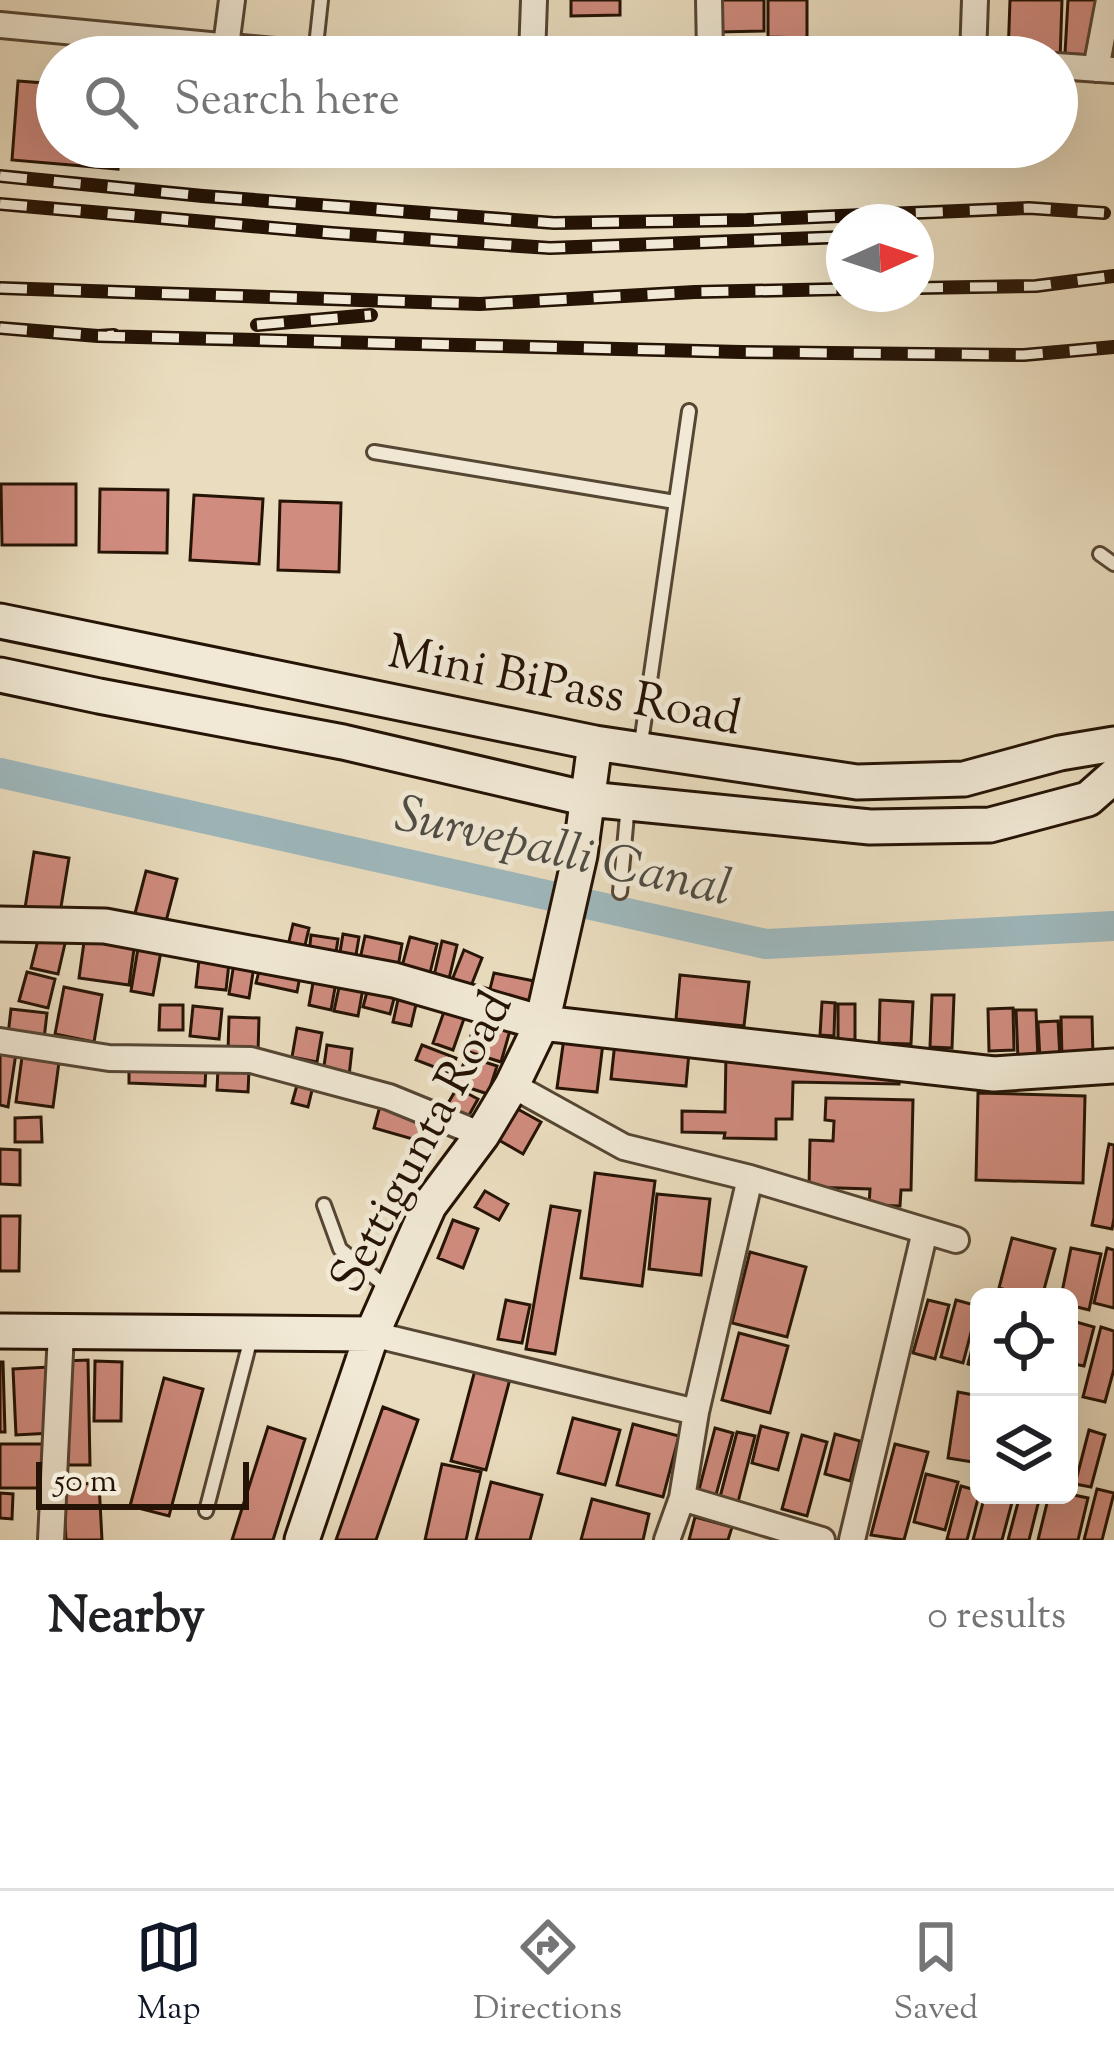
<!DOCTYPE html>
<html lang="en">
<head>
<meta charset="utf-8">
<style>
  :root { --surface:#fff; --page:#f2f2f2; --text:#202124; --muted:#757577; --line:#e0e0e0; --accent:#111827 }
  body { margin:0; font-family:"Sorts Mill Goudy",serif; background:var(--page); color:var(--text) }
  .controls { position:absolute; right:36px; bottom:36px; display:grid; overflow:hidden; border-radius:18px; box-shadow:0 12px 48px #0002 }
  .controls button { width:108px; height:108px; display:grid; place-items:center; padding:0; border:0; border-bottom:3px solid var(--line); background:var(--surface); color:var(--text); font:60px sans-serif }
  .compass { position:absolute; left:826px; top:204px; width:108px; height:108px; border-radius:50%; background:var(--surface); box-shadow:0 12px 48px #0002; rotate:87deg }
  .scale { position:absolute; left:36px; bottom:30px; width:213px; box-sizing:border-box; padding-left:12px; border:6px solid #251305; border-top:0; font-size:33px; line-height:42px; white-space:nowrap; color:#251305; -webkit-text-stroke:9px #f1e9d5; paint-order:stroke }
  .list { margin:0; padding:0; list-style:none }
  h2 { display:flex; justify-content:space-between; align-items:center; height:156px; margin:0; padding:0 48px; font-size:51px }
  h2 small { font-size:39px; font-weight:400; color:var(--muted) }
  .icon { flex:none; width:66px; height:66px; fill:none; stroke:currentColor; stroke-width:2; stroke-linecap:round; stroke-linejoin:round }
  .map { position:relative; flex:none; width:1114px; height:1540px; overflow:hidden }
  .search { position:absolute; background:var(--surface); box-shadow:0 12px 48px #0002; left:36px; right:36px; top:36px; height:132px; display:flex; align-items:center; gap:30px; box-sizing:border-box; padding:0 42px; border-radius:66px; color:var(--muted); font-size:45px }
  .sheet { height:348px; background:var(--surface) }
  nav { display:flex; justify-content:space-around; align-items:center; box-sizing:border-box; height:168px; border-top:3px solid var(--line); background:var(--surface); font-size:33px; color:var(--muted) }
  nav a { display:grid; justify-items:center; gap:6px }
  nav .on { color:var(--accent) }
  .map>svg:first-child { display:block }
</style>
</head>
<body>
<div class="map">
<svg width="1114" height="1540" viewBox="0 0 1114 1540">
  <rect width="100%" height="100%" fill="#eaddbf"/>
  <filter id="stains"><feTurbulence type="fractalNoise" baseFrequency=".00167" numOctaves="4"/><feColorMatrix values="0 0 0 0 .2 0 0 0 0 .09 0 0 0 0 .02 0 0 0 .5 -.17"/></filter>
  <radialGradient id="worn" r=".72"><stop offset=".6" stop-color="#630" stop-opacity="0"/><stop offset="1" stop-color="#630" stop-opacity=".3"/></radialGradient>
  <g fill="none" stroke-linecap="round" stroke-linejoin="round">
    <path stroke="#9eb8bd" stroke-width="30" d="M0,773l766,171 348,-18"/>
  </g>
  <path fill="#d08c7f" stroke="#251305" stroke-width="3" d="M571,0h49v15l-49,1z
    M719,0h45v31l-45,1z
    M768,0h39v38l-39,-1z
    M1010,0h52l-2,61 -3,-4h-49z
    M1068,0h32l-3,55 -32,-1z
    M18,81l39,3v63h62l-1,22 -106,-9z
    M1,484h75v61h-74z
    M100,489l68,1 -1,63 -68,-1z
    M194,495l69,4 -4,65 -69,-4z
    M280,501l61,2 -2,69 -61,-2z
    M34,852l35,6 -9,55 -35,-5z
    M146,871l31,8 -13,50 -31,-8z
    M293,924l16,4 -6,26 -16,-4z
    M40,932l26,7 -8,35 -27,-6z
    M343,934l16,3 -4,24 -16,-3z
    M85,935l50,7 -6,43 -50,-7z
    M311,935l27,4 -3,20 -26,-5z
    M365,936l37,8 -4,23 -38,-8z
    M410,937l27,7 -8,33 -28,-7z
    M442,941l15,4 -9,38 -15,-3z
    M139,942l23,4 -9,49 -22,-4z
    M464,950l18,8 -11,28 -19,-6z
    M200,951l30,3 -4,36 -30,-3z
    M235,957l20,3 -6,38 -20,-4z
    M261,963l40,8 -4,21 -41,-9z
    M27,972l28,7 -7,29 -29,-7z
    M315,972l22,5 -6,33 -22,-5z
    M494,973l40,8 -4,21 -41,-9z
    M680,975l69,7 -5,44 -68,-7z
    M341,978l23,5 -6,33 -24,-5z
    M369,984l27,7 -6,23 -27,-7z
    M64,987l38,8 -8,47 -39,-8z
    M400,991l18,5 -7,30 -18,-4z
    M932,995h22l-2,53 -22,-1z
    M880,1000l33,2 -2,42 -32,-1z
    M822,1002l13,1 -1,33 -14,-1z
    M838,1004h17v36h-17z
    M160,1005h23v25h-24z
    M193,1006l29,3 -3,30 -29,-3z
    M446,1006l20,7 -13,37 -20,-7z
    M1013,1008l1,42 -25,1 -1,-42z
    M11,1009l36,4 -3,26 -36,-4z
    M1016,1010h20l2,49 -20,1z
    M229,1017l30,1 -1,35 -30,-1z
    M477,1017l34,10 -10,35 -35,-11z
    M1061,1017h31l1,40h-31z
    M1058,1021l2,37 -20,1 -2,-37z
    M297,1028l25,5 -5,29 -25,-5z
    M565,1031l39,4 -7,57 -40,-4z
    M616,1033l74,8 -4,45 -75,-7z
    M327,1045l25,4 -3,27 -26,-3z
    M422,1045l34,13 -6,15 -34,-13z
    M0,1050l16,3 -8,54 -8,-2z
    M726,1054l173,4v26l-106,-2 -1,37h-16v20l-52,-1 1,-5 -43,-1v-21l43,1z
    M466,1056l31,10 -9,28 -31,-10z
    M22,1057l37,5 -6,45 -37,-5z
    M129,1064l77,3 -1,19 -76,-3z
    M218,1068l31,2 -1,22 -31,-2z
    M299,1078l15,4 -6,25 -16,-4z
    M457,1088l21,11 -10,18 -21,-12z
    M978,1093l107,3 -2,87 -107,-3z
    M826,1098l87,2 -2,90h-10l-1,16 -31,-1 1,-16 -61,-2 1,-47 23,1 1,-20 -9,-1z
    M380,1106l57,16 -7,22 -56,-16z
    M514,1107l27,15 -18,32 -26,-15z
    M41,1117l1,25h-27v-24z
    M1109,1144l5,1v73l-2,11 -20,-4z
    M0,1149l20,1v35l-20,-1z
    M595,1173l60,8 -13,105 -61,-8z
    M485,1191l23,13 -9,16 -24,-13z
    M657,1194l53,5 -9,76 -52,-6z
    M551,1206l29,5 -25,143 -29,-5z
    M0,1216h20l-1,55h-19z
    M453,1220l25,9 -15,39 -25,-10z
    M1012,1238l43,11 -13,48h-10l-33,-9z
    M1071,1248l30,6 -12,56 -20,-5v-8h-8z
    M1107,1248l7,2v58l-20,-5z
    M750,1252l56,15 -19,70 -55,-14z
    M506,1300l24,5 -8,38 -24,-4z
    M928,1300l21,5 -14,54 -22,-6z
    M956,1300l22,6 -15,57 -22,-6z
    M1069,1320l25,7 -10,39 -15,-3z
    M979,1323v44l-11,-3z
    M1101,1327l13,4v38l-9,33 -22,-5z
    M739,1333l49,13 -18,67 -48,-13z
    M88,1360l2,105h-23l-3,-104z
    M95,1361l27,1 -1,59h-27z
    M0,1362h3l2,70h-5z
    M49,1367l3,66 -36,2 -3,-66z
    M475,1370l35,9 -24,91 -35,-9z
    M164,1378l39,11 -34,127 -39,-10z
    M958,1392l21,4v67l-31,-5z
    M383,1407l35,13 -42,120h-40z
    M573,1418l47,12 -15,55 -47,-12z
    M633,1424l46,12 -16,61 -46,-12z
    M761,1426l27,7 -10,37 -26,-7z
    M268,1427l37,12 -32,101h-41z
    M715,1428l18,5 -17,62 -17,-5z
    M1089,1430l16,5 -14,52 -16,-3z
    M737,1432l18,4 -17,66 -18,-5z
    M835,1434l25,7 -10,40 -25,-7z
    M802,1435l25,7 -20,74 -25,-7z
    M0,1444h45v44h-45z
    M895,1444l33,8 -24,88 -33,-5z
    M442,1464l39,8 -15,68h-41z
    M926,1474l32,8 -13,48 -31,-8z
    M491,1482l51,13 -12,45h-54z
    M99,1483l3,57h-36l-3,-55z
    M961,1486l18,5v4l-12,45h-17l-3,-1z
    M1097,1489l17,4 -12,47h-18z
    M0,1493l13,1 -1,25 -12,-1z
    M1069,1494l19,4 -10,42h-40l11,-45z
    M985,1495h29l-12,45h-29z
    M1020,1495l19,5 -10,40h-21z
    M592,1499l57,15 -6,26h-62z
    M695,1517l37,10 -4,13h-39z"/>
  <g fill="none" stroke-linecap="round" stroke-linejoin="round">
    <g stroke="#564634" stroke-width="18">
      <path id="lane" d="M315,55l6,-55
        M374,452l301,50
        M1100,554l14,10
        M640,750l49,-339
        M620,892l8,-88
        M324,1205l16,44 50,41
        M206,1511l46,-177"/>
    </g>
    <g stroke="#564634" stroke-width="30">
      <path id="street" d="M709,0l1,53 119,4
        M0,25l338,32
        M226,46l6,-46
        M532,57l2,-57
        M973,57l2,-57
        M1057,66l57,4
        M1096,69l13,-69
        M0,1041l109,17 142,2 138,37 93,38
        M512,1085l112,62 126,31 206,62
        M750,1178l-54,234 -14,86 140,42
        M372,1334l324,78
        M51,1540l10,-208
        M667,1540l15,-42
        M852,1540l73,-309"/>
    </g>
    <g stroke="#251305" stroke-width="39">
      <path id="secondary" d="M0,621l595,122 262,39 107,-3 96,-26 54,-9
        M0,675l99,21 244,46 245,57 282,28 120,-2 98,-26 26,-23
        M0,924l105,2 289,54 148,43 452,51 120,-8
        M0,1331l372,3
        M302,1540l70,-206 57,-128 53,-71 30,-50 30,-62 38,-168 15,-112"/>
    </g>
    <use href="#lane" stroke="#f1e9d5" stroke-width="12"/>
    <use href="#street" stroke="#f1e9d5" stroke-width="24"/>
    <use href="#secondary" stroke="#f1e9d5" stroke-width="33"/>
    <g stroke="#251305" stroke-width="14">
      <path id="rail" d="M0,176l203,20 351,27 193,-3 282,-12 75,5
        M0,204l332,29 218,15 294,-11
        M0,288l480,16 215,-12 149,-3
        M916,288l120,-2 78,-10
        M257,325l114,-10
        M0,328l98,8 16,-1
        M98,336l643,16 283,3 90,-8"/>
    </g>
    <use href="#rail" stroke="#f1e9d5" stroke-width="9" stroke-dasharray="27" stroke-linecap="butt"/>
  </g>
  <g text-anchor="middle" stroke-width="10" stroke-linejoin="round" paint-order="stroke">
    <g font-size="48" fill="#251305" stroke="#f1e9d5">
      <text transform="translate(565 683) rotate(11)" y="17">Mini BiPass Road</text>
      <text transform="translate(419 1141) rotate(-62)" y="17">Settigunta Road</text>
    </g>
    <g font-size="51" font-style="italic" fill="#4f4d45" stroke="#f1e9d5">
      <text transform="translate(564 849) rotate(13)" y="18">Survepalli Canal</text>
    </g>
  </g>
  <rect width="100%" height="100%" filter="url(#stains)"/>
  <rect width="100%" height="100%" fill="url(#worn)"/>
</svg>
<div class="controls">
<button><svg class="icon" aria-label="locate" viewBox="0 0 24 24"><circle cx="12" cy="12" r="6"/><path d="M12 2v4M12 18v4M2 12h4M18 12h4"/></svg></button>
<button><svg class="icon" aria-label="layers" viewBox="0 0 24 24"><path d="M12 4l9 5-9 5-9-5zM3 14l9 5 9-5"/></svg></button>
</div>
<svg class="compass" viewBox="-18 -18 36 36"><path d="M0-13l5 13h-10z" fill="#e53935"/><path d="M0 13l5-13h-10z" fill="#757577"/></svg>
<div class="scale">50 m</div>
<div class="search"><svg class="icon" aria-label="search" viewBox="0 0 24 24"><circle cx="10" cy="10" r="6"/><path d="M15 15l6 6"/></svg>Search here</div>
</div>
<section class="sheet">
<h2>Nearby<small>0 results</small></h2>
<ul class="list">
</ul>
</section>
<nav>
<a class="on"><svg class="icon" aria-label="map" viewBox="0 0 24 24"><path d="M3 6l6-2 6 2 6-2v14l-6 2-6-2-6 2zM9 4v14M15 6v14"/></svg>Map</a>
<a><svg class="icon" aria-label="directions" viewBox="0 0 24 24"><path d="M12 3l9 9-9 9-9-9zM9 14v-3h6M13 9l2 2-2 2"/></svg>Directions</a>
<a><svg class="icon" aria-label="saved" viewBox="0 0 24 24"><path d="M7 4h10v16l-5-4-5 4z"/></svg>Saved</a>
</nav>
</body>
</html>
